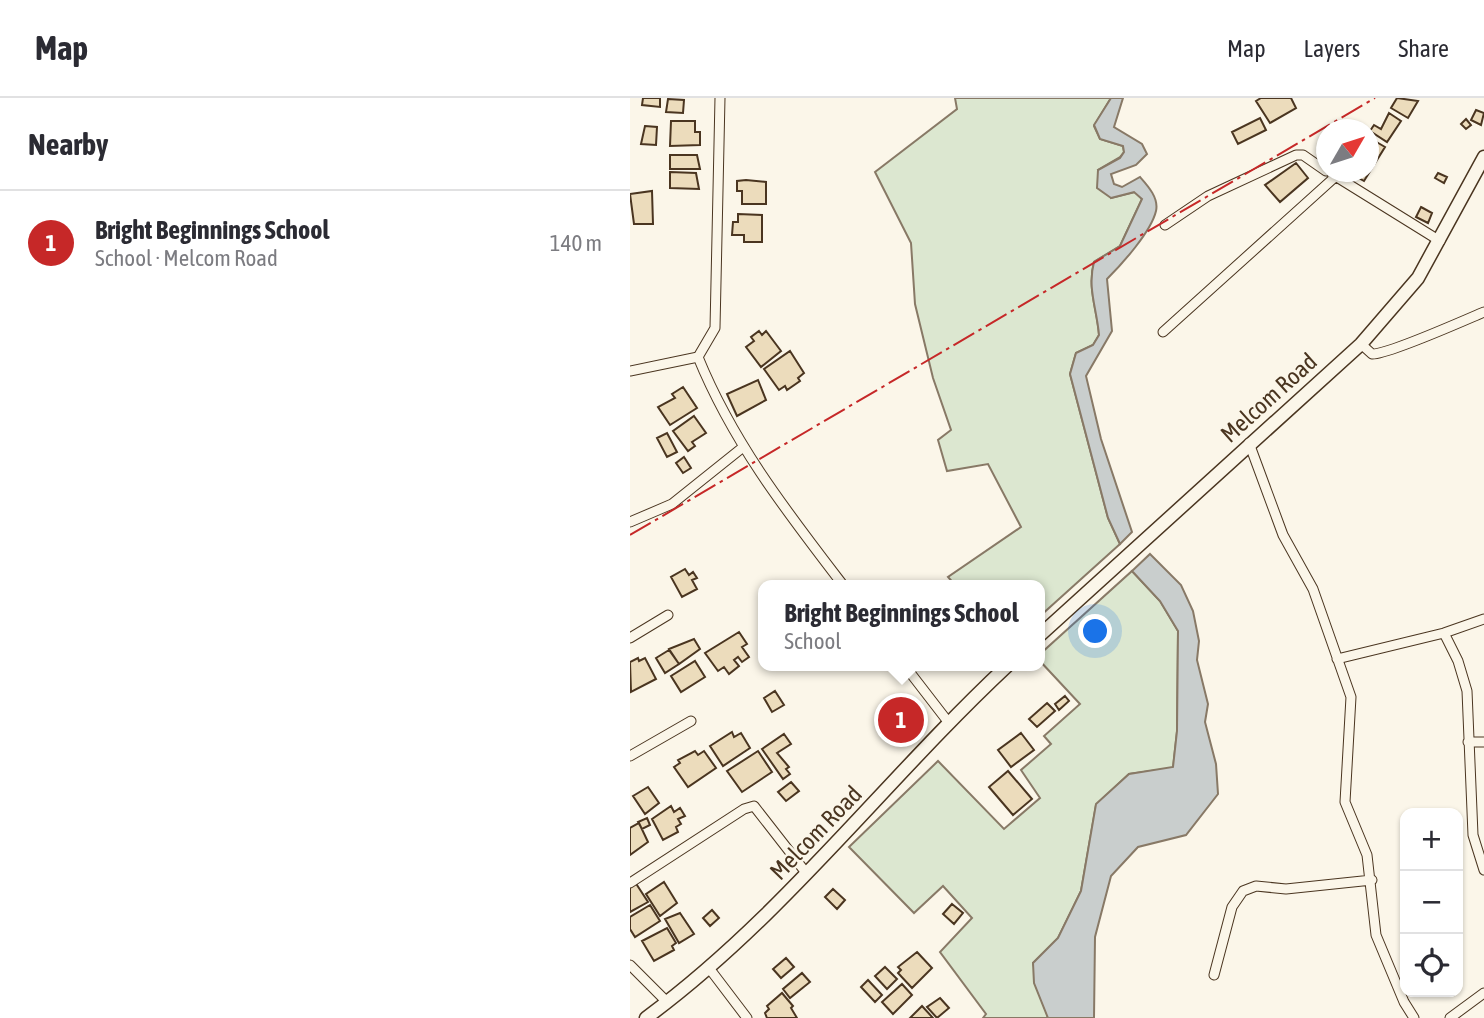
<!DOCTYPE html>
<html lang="en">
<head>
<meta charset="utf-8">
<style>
  :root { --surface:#fff; --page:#f7f7f7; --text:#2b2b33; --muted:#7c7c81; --line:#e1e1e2; --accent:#c62828 }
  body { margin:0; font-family:"Asap Condensed",sans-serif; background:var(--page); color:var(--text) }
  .controls { position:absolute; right:21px; bottom:21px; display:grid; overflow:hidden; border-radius:14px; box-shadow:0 2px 5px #0004 }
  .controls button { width:63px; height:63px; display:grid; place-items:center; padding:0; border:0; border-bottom:2px solid var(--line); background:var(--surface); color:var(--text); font:35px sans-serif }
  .compass { position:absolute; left:686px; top:21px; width:63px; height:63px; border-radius:50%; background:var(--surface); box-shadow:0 2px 5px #0004; rotate:51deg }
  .you { position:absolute; left:466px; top:534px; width:24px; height:24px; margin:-18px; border:5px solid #fff; border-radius:50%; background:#1a73e8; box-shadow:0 0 0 10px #1a73e833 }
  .badge { display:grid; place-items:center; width:46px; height:46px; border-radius:50%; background:var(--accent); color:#fff; font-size:23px; font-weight:700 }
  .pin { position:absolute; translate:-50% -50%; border:4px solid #fff; box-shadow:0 2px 7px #0006 }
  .popup { position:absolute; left:128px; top:482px; width:287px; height:91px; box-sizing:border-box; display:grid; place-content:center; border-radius:14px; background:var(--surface); filter:drop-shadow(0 2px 5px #0005); font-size:23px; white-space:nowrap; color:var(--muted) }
  .popup b { font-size:26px; color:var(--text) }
  .popup::after { content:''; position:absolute; left:50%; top:100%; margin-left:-14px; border:14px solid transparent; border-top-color:var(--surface) }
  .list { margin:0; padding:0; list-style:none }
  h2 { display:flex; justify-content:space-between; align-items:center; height:91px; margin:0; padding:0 28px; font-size:30px }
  h2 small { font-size:23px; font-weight:400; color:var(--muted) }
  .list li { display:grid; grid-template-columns:46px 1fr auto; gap:21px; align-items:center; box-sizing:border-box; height:105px; padding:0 28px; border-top:2px solid var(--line) }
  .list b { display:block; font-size:26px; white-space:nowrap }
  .list p { margin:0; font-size:23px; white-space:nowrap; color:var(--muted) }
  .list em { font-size:23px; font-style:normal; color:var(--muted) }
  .icon { flex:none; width:38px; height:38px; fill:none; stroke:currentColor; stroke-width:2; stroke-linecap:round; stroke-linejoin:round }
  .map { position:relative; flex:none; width:854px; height:920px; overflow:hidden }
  header { display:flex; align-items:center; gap:42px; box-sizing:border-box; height:98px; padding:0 35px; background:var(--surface); border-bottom:2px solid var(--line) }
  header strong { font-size:33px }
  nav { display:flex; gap:38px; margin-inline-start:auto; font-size:24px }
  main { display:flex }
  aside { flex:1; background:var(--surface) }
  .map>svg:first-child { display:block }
</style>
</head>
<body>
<header>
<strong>Map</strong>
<nav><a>Map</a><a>Layers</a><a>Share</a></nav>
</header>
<main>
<aside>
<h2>Nearby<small></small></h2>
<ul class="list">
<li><span class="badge">1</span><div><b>Bright Beginnings School</b><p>School · Melcom Road</p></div><em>140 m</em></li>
</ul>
</aside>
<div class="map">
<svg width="854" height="920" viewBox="0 0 854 920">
  <rect width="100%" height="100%" fill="#fbf6e9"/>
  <path fill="#dce7d0" stroke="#887966" stroke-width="2" d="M325,0h156l-17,28 6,13 23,7 1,6 -4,5 -22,13 13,28 24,-6 7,7 -22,47 -26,16c-7,26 3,47 5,73l-6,10 -17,8 -6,21 38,144 12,26 -81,73v-32h-84l-7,-8 73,-50 -33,-63 -41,7 -9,-31 13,-10 -18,-52 -18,-74 -4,-61 -36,-71 82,-63z
    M502,473l28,30 18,30 -1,100 -4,37 -44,6 -33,31 -15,86 -23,47 -25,25 15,55h-65l3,-4 -46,-62 32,-34 -29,-32 -29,27 -65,-66 89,-86 66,68 36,-31 -19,-28 30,-26 -7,-8 36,-32 -41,-44v-5z"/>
  <path fill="#c9cecd" stroke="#887966" stroke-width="2" d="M481,0h12l-9,29 28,17 5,10 -11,11 -25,9 3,10 8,3 18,-10c8,9 19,21 16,34 -5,21 -34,53 -49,68l5,52 -26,45 15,63 31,93 -12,12 -12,-26 -38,-144 6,-21 17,-8 6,-10c-2,-26 -12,-47 -5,-73l26,-16 22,-47 -8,-7 -23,6 -14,-10 1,-18 22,-12 4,-6 -1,-6 -23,-7 -6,-14z
    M520,456l31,31 12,26 6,30 -2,19 11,44 -3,18 11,42 2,30 -32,41 -48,12 -27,29 -16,61 -1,81h-46l-14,-35 -1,-20 25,-25 23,-47 15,-87 33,-30 44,-7 4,-36 1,-100 -18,-30 -28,-30z"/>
  <path fill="#ecdcbc" stroke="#4a3520" stroke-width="2" d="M13,0h17v9l-18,-2z
    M631,0h30l5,10 -26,15 -14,-22z
    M767,0l21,3 -10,17 -17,-10z
    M38,1l16,1 -1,13 -17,-1z
    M846,12l8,3 -3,12 -10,-5z
    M759,15l12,8 -14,21 -17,-11 4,-6 7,4z
    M630,20l6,12 -28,14 -6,-12z
    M836,21l5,6 -5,4 -5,-5z
    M41,23h24v11h5v13l-30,1z
    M15,28l12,1 -1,18 -15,-1z
    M738,39l17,10 -21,34 -16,-9h20z
    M40,57h27l3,14h-30z
    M666,65l12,15 -28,24 -15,-17z
    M40,74l26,1 3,16 -29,-1z
    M808,75l9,4 -3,6 -9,-5z
    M116,82l20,2v22h-24v-13h-5v-10z
    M22,93l1,33h-19l-4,-30z
    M791,109l11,6 -4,10 -12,-6z
    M108,116l24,1v27h-18v-7h-12l1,-13h5z
    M129,233l3,4 4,-4 15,20 -20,16 -15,-20 8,-6 -3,-4z
    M160,253l14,22 -6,5 2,3 -13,9 -2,-4 -6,4 -15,-21z
    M128,282l8,20 -29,16 -10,-22z
    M53,289l14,21 -27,17 -12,-18 17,-9 -3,-4z
    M64,318l12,17 -14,9 3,4 -7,5 -15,-20z
    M37,335l10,19 -10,5 -10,-19z
    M54,359l7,11 -8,5 -7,-10z
    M55,471l4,6 4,-3 4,6 -5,2 5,9 -15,8 -11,-20z
    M109,534l8,12 -5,3 7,10 -7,5 -4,-5 -4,3 5,6 -10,8 -5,-7 -6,4 -13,-18z
    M64,541l6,10 -21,15 -10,-15z
    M39,552l10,14 -14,9 -9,-15z
    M8,560l1,3 6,-3 11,21 -25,13 -1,-30z
    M65,563l10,16 -24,15 -10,-16z
    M145,593l9,14 -12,7 -8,-14z
    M435,598l4,5 -10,9 -4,-6z
    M417,605l8,8 -18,16 -8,-8z
    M102,634l2,5 7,-4 9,15 -27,18 -13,-20z
    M391,635l13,17 -23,17 -13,-17z
    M154,636l7,10 -14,9 12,14 -3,2 4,5 -7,5 -21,-30z
    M65,653l3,4 6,-4 12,17 -28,19 -14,-20 6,-4 -2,-3z
    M128,653l14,21 -30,20 -15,-21z
    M378,673l24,28 -19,16 -24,-28z
    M161,684l8,9 -13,10 -8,-9z
    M18,689l11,16 -14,11 -12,-18z
    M41,708l3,6 6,-4 5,8 -7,3 3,5 -5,3 2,5 -15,8 -11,-21z
    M17,720l3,7 -8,4 -4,-7z
    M9,725l9,19 -18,13v-27z
    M5,784l13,20 -18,10v-27z
    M34,784l13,21 -17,13 -14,-22z
    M203,791l12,11 -8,9 -12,-12z
    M322,806l11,9 -9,11 -11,-10z
    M20,807l10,16 -25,16 -5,-8v-12z
    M82,812l7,8 -9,8 -7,-8z
    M50,815l14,21 -15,9 -14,-24z
    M37,830l9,15 -4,3 2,4 -20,11 -12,-20z
    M287,854l15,16 -20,20 -14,-15 3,-3 -3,-3z
    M156,860l8,9 -13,11 -8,-9z
    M255,869l12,12 -10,10 -12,-13z
    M172,875l8,9 -20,16 -7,-9z
    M238,882l14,15 -7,7 -14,-15z
    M272,886l10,11 -19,19 -11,-12z
    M152,895l11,13 -2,2 6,10h-30l-2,-5 4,-4 -2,-3z
    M310,900l9,10 -12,10 -10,-11z
    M292,908l11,12h-23z"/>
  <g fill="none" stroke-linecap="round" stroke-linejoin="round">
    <g stroke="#4a3520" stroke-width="11">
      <path id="street" d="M702,76l108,67
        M535,127l43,-29 88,-41h7l23,16
        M533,234l172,-155
        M731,246l11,10c15,1 93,-34 112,-42
        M68,259l17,-29 5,-230
        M0,273l68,-14c35,86 89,155 145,228
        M619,345l34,92 30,54 38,108 -6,105 22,53 9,80 28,67 10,16
        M0,424l42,-18 70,-56
        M814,535l14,28 9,30 6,144 11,35
        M0,540l38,-23
        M707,561l107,-26 40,-14
        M275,568l44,57
        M838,644h16
        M0,658l61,-35
        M0,785l114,-74 10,-3 53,68
        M0,867l37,37
        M79,870l38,50
        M584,877l18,-68 11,-16 13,-5 30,3 86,-9
        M820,920l34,-25"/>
    </g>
    <g stroke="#4a3520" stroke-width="15">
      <path id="secondary" d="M409,538l322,-292 57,-66 66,-121
        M16,920c136,-100 238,-237 361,-352"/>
    </g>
    <use href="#street" stroke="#fbf6e9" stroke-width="9"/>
    <use href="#secondary" stroke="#fbf6e9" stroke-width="12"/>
    <path stroke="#c62828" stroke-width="2" stroke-dasharray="24 5 3.5 5" stroke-linecap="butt" d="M0,437l745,-437"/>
  </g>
  <g text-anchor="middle" stroke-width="5" stroke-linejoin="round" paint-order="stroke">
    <g font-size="24" fill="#4a3520" stroke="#fbf6e9">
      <text transform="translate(639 300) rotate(-42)" y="8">Melcom Road</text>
      <text transform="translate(186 735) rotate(-46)" y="8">Melcom Road</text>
    </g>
  </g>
</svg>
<div class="controls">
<button>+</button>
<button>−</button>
<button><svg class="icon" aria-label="locate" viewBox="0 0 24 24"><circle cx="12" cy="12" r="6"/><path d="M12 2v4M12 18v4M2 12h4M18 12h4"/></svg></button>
</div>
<svg class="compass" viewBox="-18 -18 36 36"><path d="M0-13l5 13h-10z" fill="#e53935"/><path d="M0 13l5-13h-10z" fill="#7c7c81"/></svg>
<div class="you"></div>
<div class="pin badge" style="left:271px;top:622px">1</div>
<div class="popup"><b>Bright Beginnings School</b>School</div>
</div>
</main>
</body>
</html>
